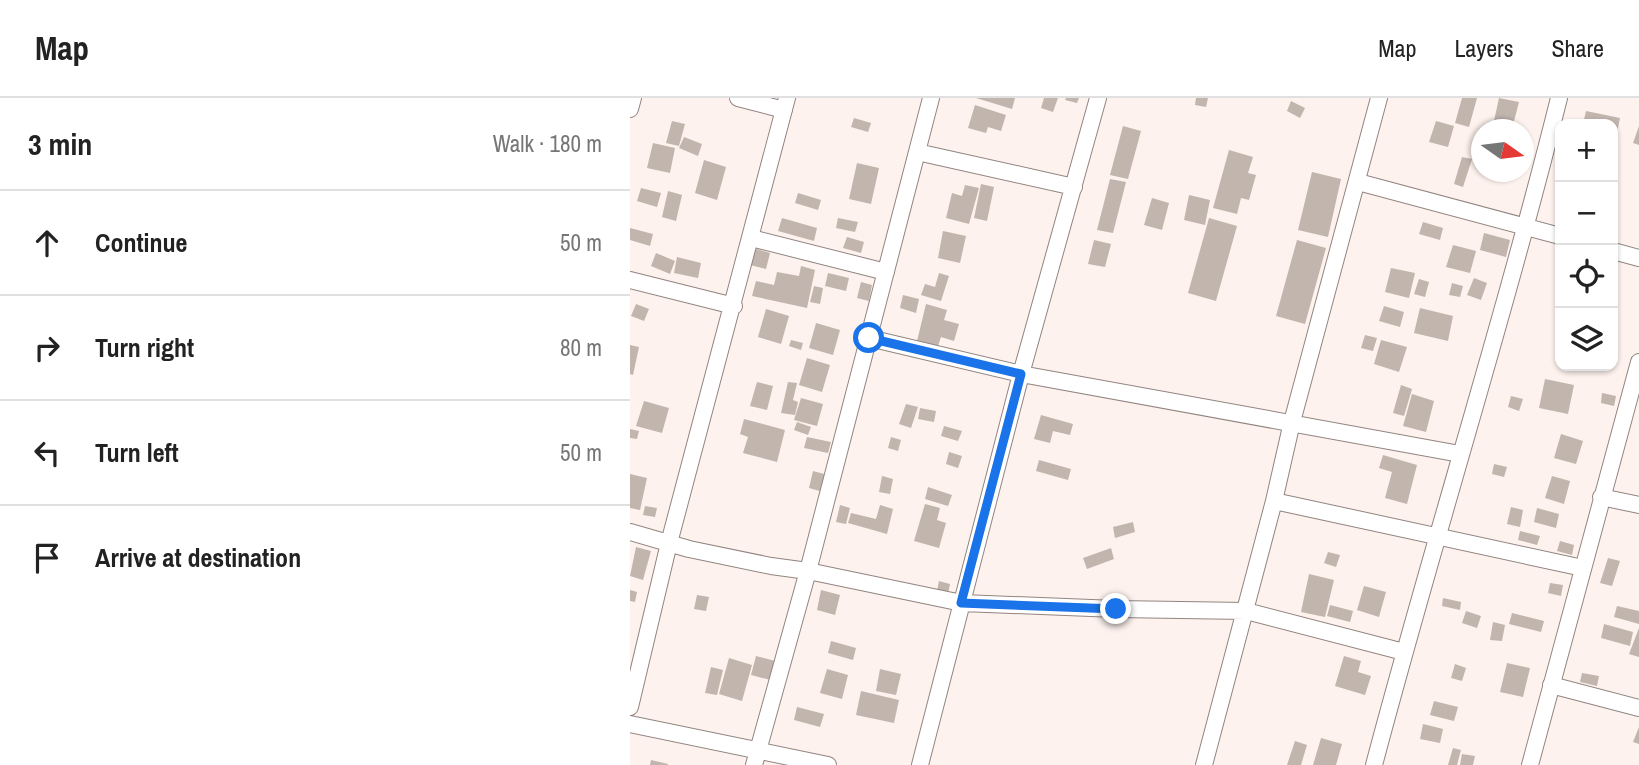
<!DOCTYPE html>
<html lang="en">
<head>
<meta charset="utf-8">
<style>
  :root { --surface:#fff; --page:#f2f2f2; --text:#222; --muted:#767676; --line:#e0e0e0 }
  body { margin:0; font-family:"Archivo Narrow",sans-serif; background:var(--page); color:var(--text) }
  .controls { position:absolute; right:21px; top:21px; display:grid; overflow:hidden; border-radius:14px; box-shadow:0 2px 5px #0004 }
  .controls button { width:63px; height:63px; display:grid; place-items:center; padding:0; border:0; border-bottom:2px solid var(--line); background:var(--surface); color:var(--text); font:35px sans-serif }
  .compass { position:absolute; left:841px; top:21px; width:63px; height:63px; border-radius:50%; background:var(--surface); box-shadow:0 2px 5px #0004; rotate:104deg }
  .stop { position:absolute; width:21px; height:21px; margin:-16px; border:5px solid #1a73e8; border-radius:50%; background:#fff }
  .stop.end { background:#1a73e8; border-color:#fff; box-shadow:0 2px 7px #0008 }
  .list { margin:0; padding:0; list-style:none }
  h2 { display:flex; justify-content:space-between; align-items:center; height:91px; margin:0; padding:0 28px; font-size:30px }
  h2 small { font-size:23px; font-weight:400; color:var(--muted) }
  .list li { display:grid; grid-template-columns:46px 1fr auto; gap:21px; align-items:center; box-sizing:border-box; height:105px; padding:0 28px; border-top:2px solid var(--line) }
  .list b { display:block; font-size:26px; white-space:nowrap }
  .list em { font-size:23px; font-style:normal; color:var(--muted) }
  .icon { flex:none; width:38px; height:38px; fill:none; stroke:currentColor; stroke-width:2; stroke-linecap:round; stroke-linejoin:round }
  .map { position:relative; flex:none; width:1009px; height:667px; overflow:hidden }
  header { display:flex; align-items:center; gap:42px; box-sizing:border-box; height:98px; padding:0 35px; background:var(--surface); border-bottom:2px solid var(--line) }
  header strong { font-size:33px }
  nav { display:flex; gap:38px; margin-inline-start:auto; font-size:24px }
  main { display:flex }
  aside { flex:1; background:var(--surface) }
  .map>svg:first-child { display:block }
</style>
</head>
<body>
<header>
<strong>Map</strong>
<nav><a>Map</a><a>Layers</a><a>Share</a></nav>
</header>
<main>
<aside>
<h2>3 min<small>Walk · 180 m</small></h2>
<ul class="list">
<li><svg class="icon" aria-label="ahead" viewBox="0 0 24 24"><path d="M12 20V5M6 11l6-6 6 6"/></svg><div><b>Continue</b></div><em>50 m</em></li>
<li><svg class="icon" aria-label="right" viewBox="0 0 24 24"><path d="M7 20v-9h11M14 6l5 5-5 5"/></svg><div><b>Turn right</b></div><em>80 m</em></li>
<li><svg class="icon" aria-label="left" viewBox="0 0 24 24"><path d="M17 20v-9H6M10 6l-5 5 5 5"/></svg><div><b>Turn left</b></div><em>50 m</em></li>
<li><svg class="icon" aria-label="arrive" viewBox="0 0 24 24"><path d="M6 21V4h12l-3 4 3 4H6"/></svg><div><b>Arrive at destination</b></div></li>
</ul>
</aside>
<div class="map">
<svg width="1009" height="667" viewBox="0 0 1009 667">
  <rect width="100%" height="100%" fill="#fdf2ed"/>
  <path fill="#c2b5ae" d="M346,0h39l-3,11z
    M414,0h14l-5,14 -12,-4z
    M436,0h13l-2,5 -12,-3z
    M566,0h12l-2,9 -11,-2z
    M832,0h15l-8,29 -14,-4z
    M869,0l20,4 -6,23 -19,-4z
    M661,3l14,7 -5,10 -13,-7z
    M345,7l31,10 -5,16 -13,-4 -2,6 -18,-5z
    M956,13l34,7 -6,30 -1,-24h-30z
    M224,20l17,5 -3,9 -17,-5z
    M42,23l13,3 -6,22 -13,-3z
    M806,23l18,5 -6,21 -19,-5z
    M493,28l18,5 -13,48 -18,-4z
    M1009,28v19l-6,-2z
    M54,39l18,7 -4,12 -19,-8z
    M23,45l22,5 -5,25 -23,-5z
    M599,52l24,7 -5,16 8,2 -7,25 -8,-2 -4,16 -24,-6z
    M832,59l10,2 -9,28 -9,-3z
    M74,62l22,7 -9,33 -22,-7z
    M227,65l22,5 -8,36 -22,-5z
    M682,74l29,7 -13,58 -30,-7z
    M480,81l16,3 -13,51 -16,-3z
    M351,86l13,3 -7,34 -13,-3z
    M335,87l14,3 -10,36 -23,-6 6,-25 10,3z
    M11,90l20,5 -4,14 -20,-6z
    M38,93l14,4 -6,26 -14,-4z
    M168,95l23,7 -3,10 -23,-7z
    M559,97l21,5 -5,25 -21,-5z
    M522,100l17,5 -7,27 -18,-5z
    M152,120l35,10 -3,13 -36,-10z
    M208,120l20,4 -3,10 -19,-4z
    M579,120l28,8 -21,75 -28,-8z
    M793,124l20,6 -3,12 -21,-6z
    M0,130l23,6 -3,12 -20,-6z
    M313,133l23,5 -6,27 -22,-5z
    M854,135l26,7 -4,17 -26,-7z
    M217,139l17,5 -3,11 -18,-5z
    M464,142l17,4 -6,23 -17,-3z
    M667,142l29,8 -21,76 -29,-8z
    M823,147l23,6 -6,22 -24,-6z
    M124,150l16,5 -4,16 -16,-4z
    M26,155l19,8 -5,13 -19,-8z
    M47,159l24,6 -3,15 -24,-5z
    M171,168l14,4 -8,38 -55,-12 4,-15 18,4 3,-13 22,4z
    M761,170l24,5 -6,25 -24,-6z
    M198,175l21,5 -3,13 -21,-5z
    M309,175l10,3 -8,25 -20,-6 4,-11 10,3z
    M844,180l13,5 -6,17 -14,-5z
    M789,181l10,3 -4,15 -11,-3z
    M231,184l11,3 -3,16 -12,-3z
    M822,185l11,3 -3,11 -11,-2z
    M184,188l9,2 -3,16 -10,-2z
    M273,197l16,4 -3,14 -16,-5z
    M6,206l13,5 -5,12 -13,-5z
    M296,206l21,6 -3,10 15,4 -5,17 -13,-4 -3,9 -21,-5z
    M754,208l20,6 -4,15 -21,-6z
    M790,210l33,8 -5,25 -34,-8z
    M136,211l23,7 -8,28 -23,-7z
    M186,225l24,7 -7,25 -24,-7z
    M735,237l12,3 -4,13 -12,-3z
    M161,242l12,3 -2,7 -12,-4z
    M751,242l26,7 -8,25 -25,-8z
    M0,247l9,2 -6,28 -3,-1z
    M177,260l23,7 -8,27 -23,-7z
    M915,281l29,6 -6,29 -29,-6z
    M127,284l16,4 -6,24 -17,-4z
    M158,284l9,1 -4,17 5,2 -3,13 -14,-2z
    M771,287l11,4 -8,27 -11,-3z
    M972,295l14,3 -2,10 -13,-3z
    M782,296l22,7 -8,31 -23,-6z
    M881,298l12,3 -4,12 -11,-4z
    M171,300l22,6 -6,22 -23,-6z
    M14,303l25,7 -7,25 -26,-7z
    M276,306l12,3 -7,21 -12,-4z
    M290,310l16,3 -2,11 -16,-3z
    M411,317l32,9 -3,11 -17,-4 -3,12 -16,-4z
    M114,321l41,11 -8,32 -34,-9 5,-16 -8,-3z
    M167,324l14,5 -3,8 -14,-5z
    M314,328l18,5 -4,10 -17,-5z
    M0,331l9,2 -2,8 -7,-1z
    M931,336l22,7 -7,23 -22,-6z
    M177,339l24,5 -3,11 -24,-5z
    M261,339l10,3 -3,11 -10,-3z
    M319,354l13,4 -4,12 -12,-4z
    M753,357l34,10 -10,39 -22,-6 7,-26 -13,-4z
    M409,362l32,9 -3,11 -32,-9z
    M864,366l13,3 -3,10 -12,-3z
    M183,373l15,4 -5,17 -14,-4z
    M0,376l17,4 -7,32 -10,-2z
    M252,378l11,3 -3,15 -11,-2z
    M922,378l18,5 -6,23 -19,-6z
    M298,389l24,8 -4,11 -23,-7z
    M295,406l15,4 -3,12 9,3 -7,25 -25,-7z
    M210,407l10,3 -4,16 -10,-2z
    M250,407l13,4 -6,25 -39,-11 3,-10 25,6z
    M15,408l12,2 -2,9 -12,-2z
    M881,409l12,3 -3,17 -13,-3z
    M907,410l22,6 -3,14 -22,-6z
    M503,424l2,10 -20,6 -2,-11z
    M890,433l20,5 -3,9 -19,-5z
    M930,443l14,4 -2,10 -15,-4z
    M6,449l15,4 -8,29 -13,-4z
    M481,450l3,11 -27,10 -4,-11z
    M698,454l12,3 -4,12 -12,-4z
    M978,460l12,3 -8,25 -12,-3z
    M679,476l25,6 -9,37 -24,-5z
    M309,483l11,3 -2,10 -11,-3z
    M920,485l13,2 -2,11 -13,-3z
    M734,488l22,6 -7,25 -22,-7z
    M0,492l7,2 -2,10 -5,-1z
    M191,492l19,5 -5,20 -18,-5z
    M67,497l12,2 -3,14 -12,-2z
    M813,500l18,4 -1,8 -18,-4z
    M700,507l23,6 -3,11 -23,-6z
    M987,508l22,5v13l-25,-7z
    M836,513l15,5 -4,12 -15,-5z
    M882,515l32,8 -3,11 -32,-8z
    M863,524l12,3 -3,16 -12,-1z
    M974,526l29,8 -3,14 -29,-8z
    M1009,530v29l-10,-3z
    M201,543l25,7 -3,12 -25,-7z
    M126,558l23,6 -5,19 -23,-6z
    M714,558l17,5 -3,11 13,4 -6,19 -30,-9z
    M99,560l23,7 -10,36 -23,-7z
    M877,565l23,5 -7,29 -23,-5z
    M825,566l11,4 -4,13 -11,-3z
    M81,569l12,3 -6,25 -12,-2z
    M197,571l21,6 -6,24 -22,-6z
    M250,571l21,5 -5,21 -20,-4z
    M952,575l17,3 -2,10 -17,-4z
    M231,593l38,9 -5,23 -38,-8z
    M804,603l24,6 -4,14 -24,-6z
    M167,609l27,7 -4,13 -26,-7z
    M793,626l20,5 -3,14 -20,-4z
    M1009,629v17l-6,-2z
    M691,640l21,6 -6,21h-23z
    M665,643l12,4 -6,20h-14z
    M823,650l8,2 -4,15h-9z
    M832,656l13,2 -2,9h-13z
    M21,662l17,4v1h-18z"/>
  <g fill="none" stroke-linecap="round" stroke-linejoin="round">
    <g stroke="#928580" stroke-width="18">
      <path id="minor" d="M108,0l46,12
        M0,11l3,-11
        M287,54l157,35
        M728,84l202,54
        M121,140l135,34
        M983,153l26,7
        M0,182l104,26
        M239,240l152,36 439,80
        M971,399l38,8
        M644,403l309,67
        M0,434l59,17 82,17 37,5 154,32 154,6 130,2 158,41
        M921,587l88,23
        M0,609l39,-164 118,-445
        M0,626l198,41
        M124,667l54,-194 123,-473
        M290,667l101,-391 77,-276
        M574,667l70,-264 18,-79 87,-324
        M744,667c59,-223 129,-443 185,-667
        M900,667l109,-403"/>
    </g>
    <use href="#minor" stroke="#fff" stroke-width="16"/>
  </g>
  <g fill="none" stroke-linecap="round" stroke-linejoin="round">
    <path stroke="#1a73e8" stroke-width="9" d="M239,240l152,36 -60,229 155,6"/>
  </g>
</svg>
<div class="controls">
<button>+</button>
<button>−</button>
<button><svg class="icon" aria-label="locate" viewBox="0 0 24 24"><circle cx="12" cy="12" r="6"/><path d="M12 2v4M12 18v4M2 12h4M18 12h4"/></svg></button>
<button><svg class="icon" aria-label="layers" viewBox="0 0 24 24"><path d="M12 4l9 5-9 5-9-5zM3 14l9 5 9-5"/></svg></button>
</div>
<svg class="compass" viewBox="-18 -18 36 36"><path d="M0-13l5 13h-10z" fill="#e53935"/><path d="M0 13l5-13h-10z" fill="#767676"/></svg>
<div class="stop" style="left:239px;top:240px"></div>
<div class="stop end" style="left:486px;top:511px"></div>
</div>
</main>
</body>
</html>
